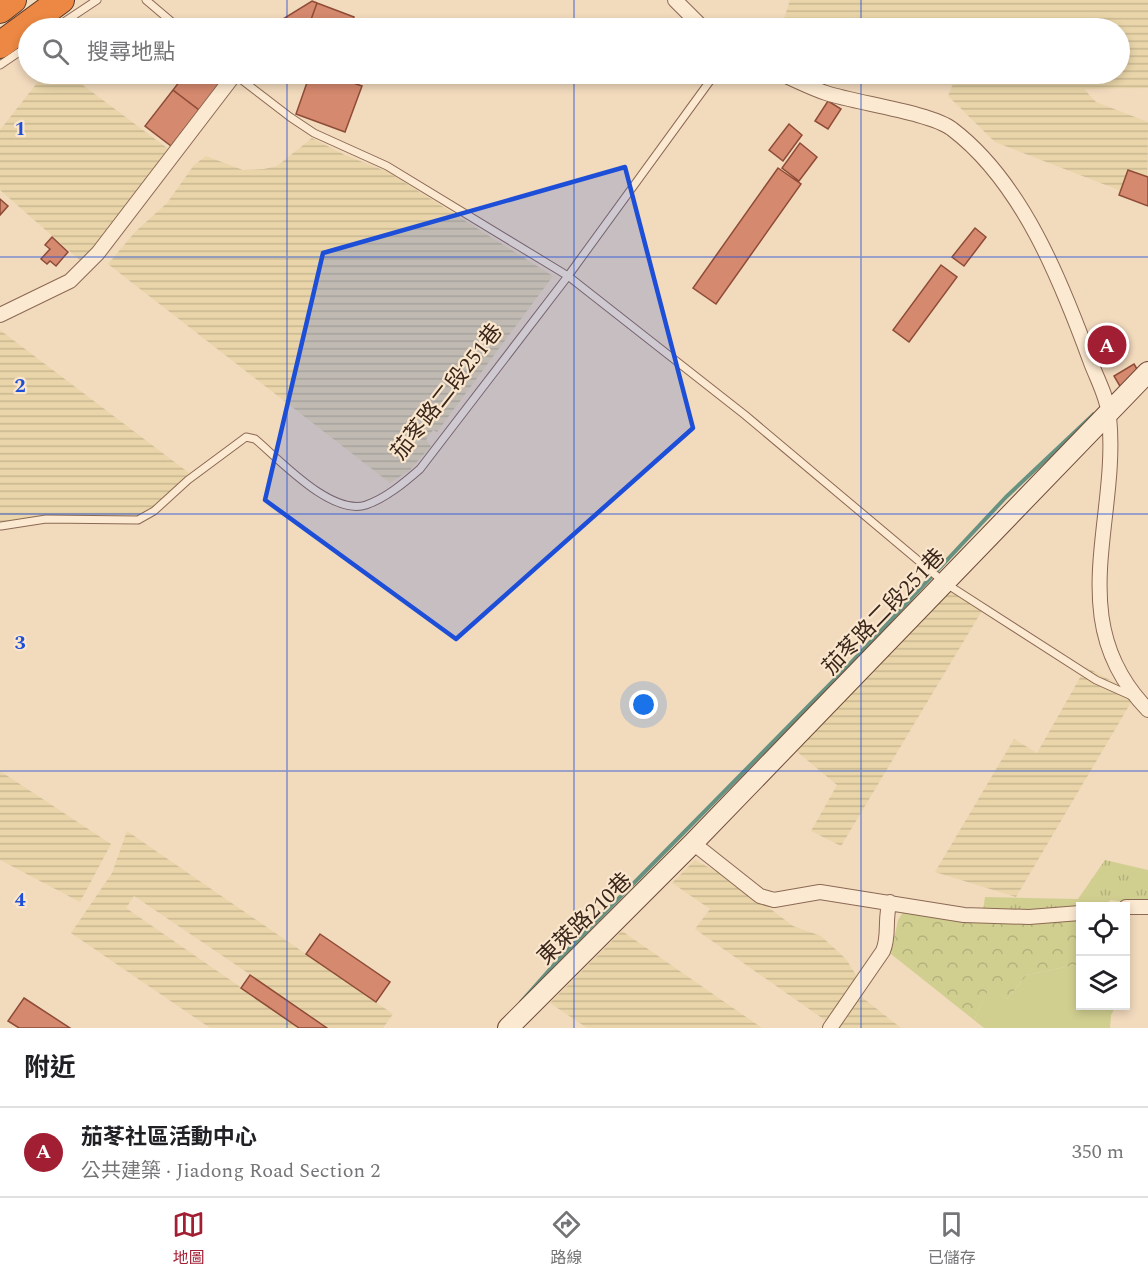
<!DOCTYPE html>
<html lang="zh-TW">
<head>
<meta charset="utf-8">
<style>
  :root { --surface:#fff; --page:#f2f2f2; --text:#202124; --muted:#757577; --line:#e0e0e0; --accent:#a21e33 }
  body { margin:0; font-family:Spectral,"Noto Sans TC",serif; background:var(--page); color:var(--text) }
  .controls { position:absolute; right:18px; bottom:18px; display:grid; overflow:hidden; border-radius:0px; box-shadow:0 3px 9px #0003 }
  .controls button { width:54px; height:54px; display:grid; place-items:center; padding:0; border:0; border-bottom:2px solid var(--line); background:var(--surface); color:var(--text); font:30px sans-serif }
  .you { position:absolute; left:644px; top:705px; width:21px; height:21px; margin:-15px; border:4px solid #fff; border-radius:50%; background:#1a73e8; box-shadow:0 0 0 9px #1a73e833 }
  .badge { display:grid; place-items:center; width:39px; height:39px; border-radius:50%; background:var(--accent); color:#fff; font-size:20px; font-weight:700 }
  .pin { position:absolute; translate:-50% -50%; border:3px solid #fff; box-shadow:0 2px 6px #0006 }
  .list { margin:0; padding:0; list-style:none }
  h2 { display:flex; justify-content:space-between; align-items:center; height:78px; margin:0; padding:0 24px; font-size:26px }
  h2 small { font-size:20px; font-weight:400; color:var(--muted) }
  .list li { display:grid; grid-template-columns:39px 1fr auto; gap:18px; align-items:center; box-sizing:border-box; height:90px; padding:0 24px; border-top:2px solid var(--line) }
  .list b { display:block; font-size:22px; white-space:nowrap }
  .list p { margin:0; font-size:20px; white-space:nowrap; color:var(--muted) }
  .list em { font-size:20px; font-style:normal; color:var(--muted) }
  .icon { flex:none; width:33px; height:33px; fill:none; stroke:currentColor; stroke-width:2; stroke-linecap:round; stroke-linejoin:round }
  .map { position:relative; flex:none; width:1148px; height:1028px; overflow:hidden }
  .search { position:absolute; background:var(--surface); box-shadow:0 3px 9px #0003; left:18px; right:18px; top:18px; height:66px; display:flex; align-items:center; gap:15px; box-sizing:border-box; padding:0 21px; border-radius:33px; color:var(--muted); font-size:22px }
  .sheet { height:168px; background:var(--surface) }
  nav { display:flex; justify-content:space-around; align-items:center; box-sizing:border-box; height:84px; border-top:2px solid var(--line); background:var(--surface); font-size:16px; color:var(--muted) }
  nav a { display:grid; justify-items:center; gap:3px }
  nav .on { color:var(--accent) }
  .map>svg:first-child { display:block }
</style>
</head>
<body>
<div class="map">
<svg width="1148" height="1028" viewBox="0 0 1148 1028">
  <defs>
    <pattern id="farmland-rules" width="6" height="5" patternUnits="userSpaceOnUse" patternTransform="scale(1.5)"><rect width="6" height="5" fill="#e9d5a9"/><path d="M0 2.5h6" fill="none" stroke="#c9b791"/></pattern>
    <pattern id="forest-crowns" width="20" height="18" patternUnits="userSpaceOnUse" patternTransform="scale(1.5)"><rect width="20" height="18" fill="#d1cf90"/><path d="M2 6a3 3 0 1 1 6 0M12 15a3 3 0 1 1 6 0" fill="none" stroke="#b4b27c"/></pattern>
    <pattern id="park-tufts" width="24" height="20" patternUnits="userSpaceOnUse" patternTransform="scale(1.5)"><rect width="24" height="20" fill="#d1cf90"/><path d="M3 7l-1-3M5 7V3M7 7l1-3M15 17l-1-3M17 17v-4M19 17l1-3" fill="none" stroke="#b4b27c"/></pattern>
  </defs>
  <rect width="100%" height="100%" fill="#f2dabd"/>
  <path fill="url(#farmland-rules)" d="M790,0h358v88l-64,1 12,13 52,20 -1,79 -152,-59 -47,-46 9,-22h163v-46h-339z
    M44,74h24l103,77 -88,112 -83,-73v-60z
    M312,138l33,17 43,17 165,104 -116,156 -4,-2 -7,10 5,6 -21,24 -20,13 -282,-219 27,-32 32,-29 27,-38 12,-9 37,14 21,-1 13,-3z
    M0,330l189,143 -36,39 -11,5 -102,-1 -40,9z
    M953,588l30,21 -142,237 -30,-15 26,-46 -42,-35z
    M1086,667l50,27 -120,203 -81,-25 79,-133 23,14z
    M0,771l111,73 -31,58 -80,-42z
    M127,831l266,183 -10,14h-54l-195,-132 -8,12 174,120h-90l-139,-95 41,-60z
    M695,860l37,20 61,46 28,10 25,23 13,21 -30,43 -134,-94 15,-20 -38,-26z
    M622,931l140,97h-175l-37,-25z
    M858,994l43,34h-67z"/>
  <path fill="#d1cf90" d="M1080,964v42h36l-5,9 -1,13h-126l-10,-8 16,-35 17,14 20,-24z"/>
  <path fill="url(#forest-crowns)" d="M905,909l68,8 107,-7v54l-53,11 -20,24 -17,-13 -16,34 -83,-66 7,-34z"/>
  <path fill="url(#park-tufts)" d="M1105,860l43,10v36l-37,-6 -8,6h-23v4l-97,1 2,-14 93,2z"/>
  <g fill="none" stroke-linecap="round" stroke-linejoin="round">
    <path stroke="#679281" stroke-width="4" d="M521,1002l39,-44 286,-290 160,-171 88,-83"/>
  </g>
  <path fill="#d5896e" stroke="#8e4c37" stroke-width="1.5" d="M312,1l5,2 -9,25h-33l3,-6z
    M317,3l37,14 -4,11h-42z
    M185,74h42l-28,36 -26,-20z
    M310,74h17l35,12 -17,46 -49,-18z
    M173,90l26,20 -28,36 -26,-20z
    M828,101l13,8 -13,20 -13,-8z
    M789,124l13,11 -19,26 -14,-11z
    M800,143l17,14 -18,24 -17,-13z
    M778,168l23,16 -85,120 -23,-16z
    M1128,170l20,7v29l-29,-11z
    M0,199l8,7 -8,9z
    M975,228l11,9 -22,29 -12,-9z
    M52,237l16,15 -12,14 -6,-5 -3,3 -6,-5 9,-10 -5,-4z
    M941,265l16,12 -48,65 -16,-12z
    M1098,331l24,10 -10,24 -19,-8 -2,-9z
    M1134,364l7,12 -20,12 -7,-12z
    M320,934l70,48 -14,20 -70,-48z
    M250,975l77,53h-28l-58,-40z
    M24,998l46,30h-51l-11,-7z"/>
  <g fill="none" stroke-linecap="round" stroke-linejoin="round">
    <g stroke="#8c6954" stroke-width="9">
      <path id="lane" d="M146,0l33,28
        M55,28l42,-28
        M0,65l28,-19
        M234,74l56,43 24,16 73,33 181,110 177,139 200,168 151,97 38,17
        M1,526l45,-7 92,1 16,-9 34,-31 58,-43 9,2c25,21 76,77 111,66 20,-7 38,-22 54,-36l148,-193 147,-202"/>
    </g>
    <g stroke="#8c6954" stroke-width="16">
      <path id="street" d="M675,0l28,28
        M781,74c15,6 30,14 45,19 30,10 106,20 126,36 70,53 109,152 138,231 6,17 18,38 19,56 11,105 -48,205 39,294
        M0,315l70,-34 28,-28 137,-179
        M693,843l67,53 14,4 46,-8 144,23 65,2 51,-4
        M1126,907h22
        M830,1028l53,-77c7,-16 1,-33 7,-49"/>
    </g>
    <g stroke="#6e4a37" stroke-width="22">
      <path id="secondary" d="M508,1028l185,-185 455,-471"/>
    </g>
    <g stroke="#593829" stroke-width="28">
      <path id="highway" d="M0,10l13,-10
        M0,45l61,-45"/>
    </g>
    <use href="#lane" stroke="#fce9d1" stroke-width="7"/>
    <use href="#street" stroke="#fce9d1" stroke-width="14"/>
    <use href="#secondary" stroke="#fce9d1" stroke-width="20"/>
    <use href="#highway" stroke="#ec8843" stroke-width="26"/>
  </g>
  <path fill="#1d4ed8" fill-opacity="0.2" stroke="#1d4ed8" stroke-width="4.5" stroke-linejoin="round" d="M625,167l68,261 -237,211 -191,-139 58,-247z"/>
  <path fill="none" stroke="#1d4ed8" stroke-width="1.5" stroke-opacity="0.55" d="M287,0v28M574,0v28M861,0v28M287,74v954M574,74v954M861,74v954M0,257h1148M0,514h1148M0,771h1148"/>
  <g text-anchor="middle" stroke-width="4.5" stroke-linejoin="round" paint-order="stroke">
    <g font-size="22" fill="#3a251a" stroke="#f9e6cd">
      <text transform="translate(446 391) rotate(-52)" y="8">茄苳路二段251巷</text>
      <text transform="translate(883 611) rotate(-46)" y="8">茄苳路二段251巷</text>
      <text transform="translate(584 918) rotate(-44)" y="8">東萊路210巷</text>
    </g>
  </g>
  <g font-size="20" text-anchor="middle" font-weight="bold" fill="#1d4ed8" stroke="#f9e6cd" stroke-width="4.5" stroke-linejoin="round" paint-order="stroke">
    <text x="20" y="135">1</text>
    <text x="20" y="392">2</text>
    <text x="20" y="649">3</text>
    <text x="20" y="906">4</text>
  </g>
</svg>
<div class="controls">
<button><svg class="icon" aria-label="locate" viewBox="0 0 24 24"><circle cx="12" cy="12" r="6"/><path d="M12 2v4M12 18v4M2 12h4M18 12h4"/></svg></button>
<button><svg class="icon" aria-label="layers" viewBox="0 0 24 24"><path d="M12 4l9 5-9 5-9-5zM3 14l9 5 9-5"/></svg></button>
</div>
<div class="you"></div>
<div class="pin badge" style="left:1107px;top:345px">A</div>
<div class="search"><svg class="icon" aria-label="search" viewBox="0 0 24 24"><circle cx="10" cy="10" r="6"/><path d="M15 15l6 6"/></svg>搜尋地點</div>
</div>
<section class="sheet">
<h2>附近<small></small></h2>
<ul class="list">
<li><span class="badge">A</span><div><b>茄苳社區活動中心</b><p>公共建築 · Jiadong Road Section 2</p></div><em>350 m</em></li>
</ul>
</section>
<nav>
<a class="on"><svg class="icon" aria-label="map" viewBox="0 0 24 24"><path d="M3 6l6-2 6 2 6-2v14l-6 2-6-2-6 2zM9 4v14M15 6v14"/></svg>地圖</a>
<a><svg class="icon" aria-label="directions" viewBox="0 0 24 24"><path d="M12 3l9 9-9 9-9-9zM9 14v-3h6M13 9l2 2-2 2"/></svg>路線</a>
<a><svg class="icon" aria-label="saved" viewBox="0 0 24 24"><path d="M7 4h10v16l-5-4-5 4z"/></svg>已儲存</a>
</nav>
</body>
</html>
